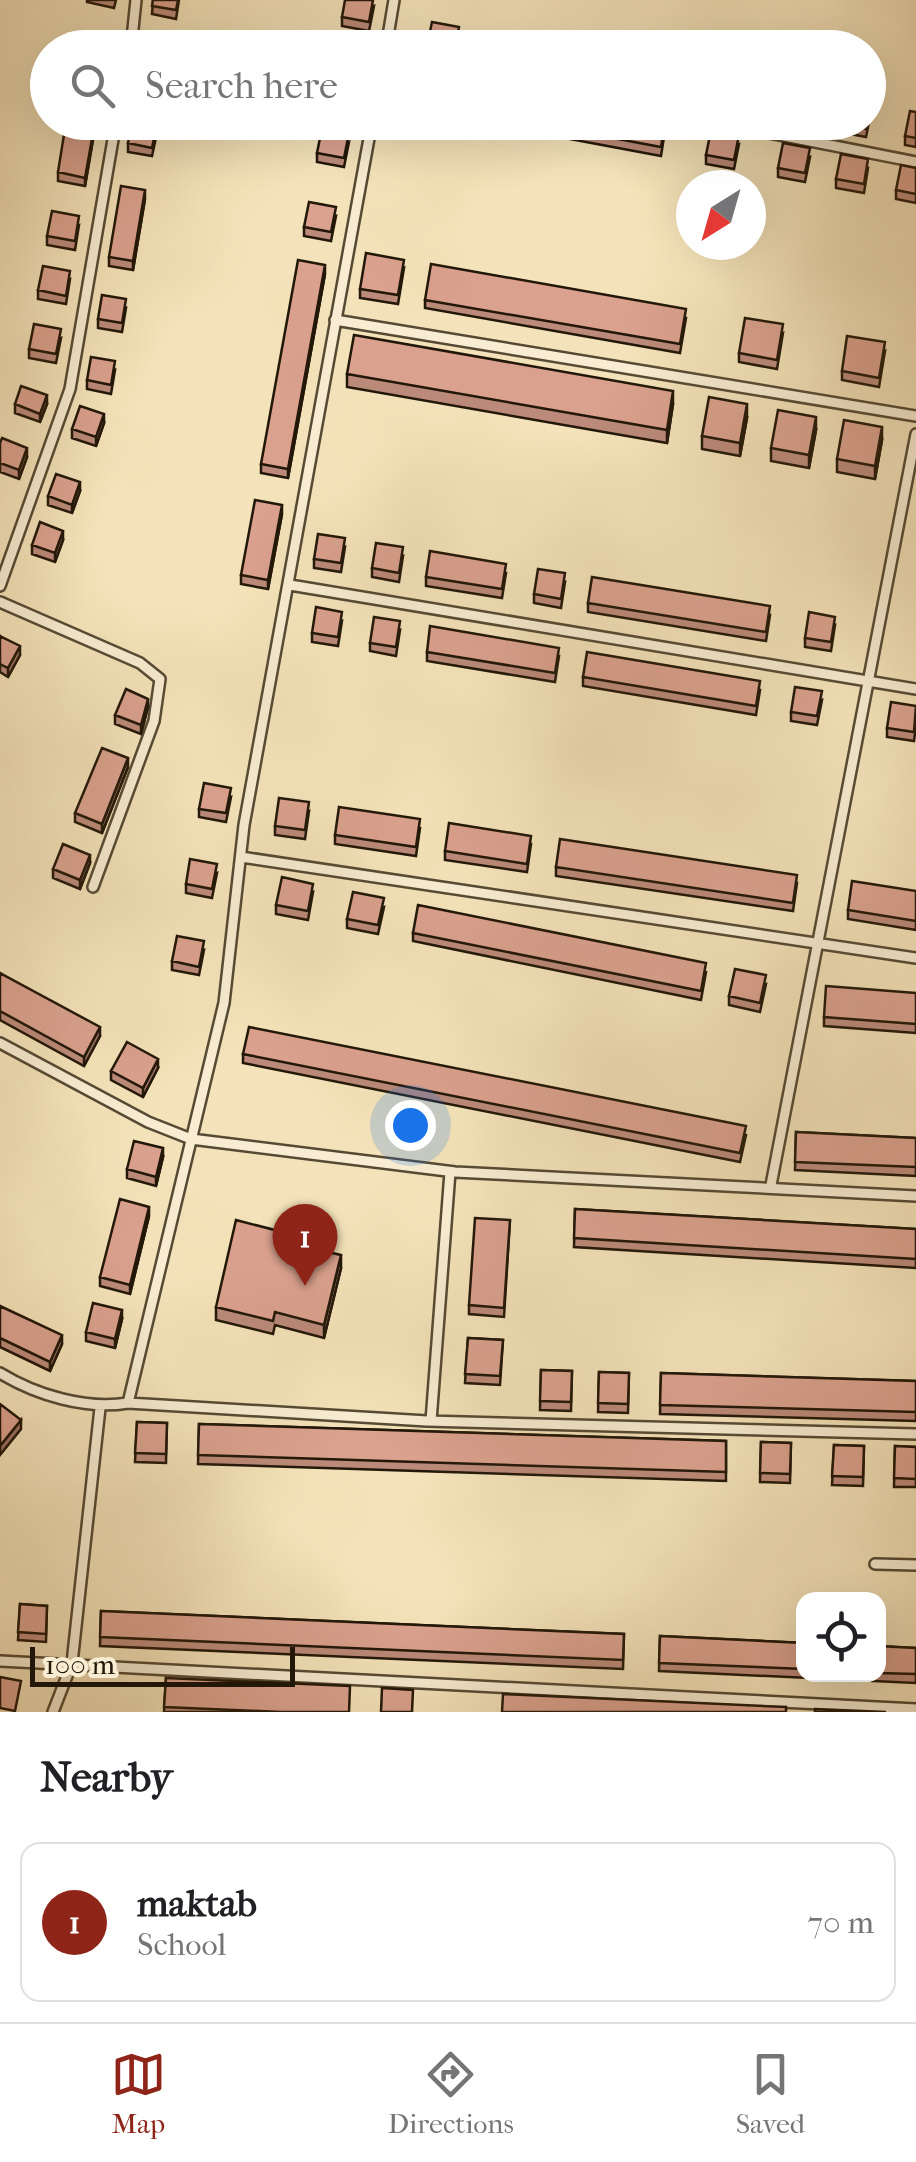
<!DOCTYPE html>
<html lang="en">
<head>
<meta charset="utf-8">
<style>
  :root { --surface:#fff; --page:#f6f6f6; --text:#202124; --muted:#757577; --line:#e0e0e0; --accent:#8f2418 }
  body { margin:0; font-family:"IM FELL French Canon",serif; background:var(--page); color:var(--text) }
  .controls { position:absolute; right:30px; bottom:30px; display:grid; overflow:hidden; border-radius:20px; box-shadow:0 10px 40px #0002 }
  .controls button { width:90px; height:90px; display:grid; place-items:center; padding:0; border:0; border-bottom:2px solid var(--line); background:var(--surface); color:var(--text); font:50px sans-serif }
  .compass { position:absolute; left:676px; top:170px; width:90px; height:90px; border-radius:50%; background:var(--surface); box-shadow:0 10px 40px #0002; rotate:217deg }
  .scale { position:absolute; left:30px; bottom:25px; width:265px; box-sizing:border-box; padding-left:10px; border:5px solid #221708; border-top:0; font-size:28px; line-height:35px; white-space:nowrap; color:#221708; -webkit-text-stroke:8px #f8edd2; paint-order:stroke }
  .you { position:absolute; left:410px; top:1125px; width:35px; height:35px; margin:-25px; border:8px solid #fff; border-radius:50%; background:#1a73e8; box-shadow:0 0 0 15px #1a73e833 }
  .badge { display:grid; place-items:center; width:65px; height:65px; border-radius:50%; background:var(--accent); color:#fff; font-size:32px; font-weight:700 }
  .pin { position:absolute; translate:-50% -82px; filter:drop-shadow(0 2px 5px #0008) }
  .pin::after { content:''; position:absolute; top:52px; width:35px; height:30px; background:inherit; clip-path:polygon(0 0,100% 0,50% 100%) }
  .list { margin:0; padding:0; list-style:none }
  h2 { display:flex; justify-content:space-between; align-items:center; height:130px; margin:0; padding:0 40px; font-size:42px }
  h2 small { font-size:32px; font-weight:400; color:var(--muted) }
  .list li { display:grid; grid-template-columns:65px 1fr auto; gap:30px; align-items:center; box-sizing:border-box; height:160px; margin:0 20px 20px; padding:0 20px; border:2px solid var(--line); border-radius:20px }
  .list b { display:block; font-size:38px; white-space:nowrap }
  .list p { margin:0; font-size:32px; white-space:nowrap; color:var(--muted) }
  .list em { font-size:32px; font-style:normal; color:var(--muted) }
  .icon { flex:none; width:55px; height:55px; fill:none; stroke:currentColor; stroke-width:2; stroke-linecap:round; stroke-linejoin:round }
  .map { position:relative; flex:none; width:916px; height:1712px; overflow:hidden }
  .search { position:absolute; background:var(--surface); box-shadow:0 10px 40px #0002; left:30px; right:30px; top:30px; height:110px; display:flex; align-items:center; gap:25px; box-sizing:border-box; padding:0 35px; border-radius:55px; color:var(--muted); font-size:38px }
  .sheet { height:310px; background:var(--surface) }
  nav { display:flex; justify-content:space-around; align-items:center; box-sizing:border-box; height:140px; border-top:2px solid var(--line); background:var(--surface); font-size:28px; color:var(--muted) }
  nav a { display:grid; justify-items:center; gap:5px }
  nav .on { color:var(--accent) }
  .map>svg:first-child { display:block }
</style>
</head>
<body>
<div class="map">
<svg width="916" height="1712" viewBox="0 0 916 1712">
  <rect width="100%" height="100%" fill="#f4e3ba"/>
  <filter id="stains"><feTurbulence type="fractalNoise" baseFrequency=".002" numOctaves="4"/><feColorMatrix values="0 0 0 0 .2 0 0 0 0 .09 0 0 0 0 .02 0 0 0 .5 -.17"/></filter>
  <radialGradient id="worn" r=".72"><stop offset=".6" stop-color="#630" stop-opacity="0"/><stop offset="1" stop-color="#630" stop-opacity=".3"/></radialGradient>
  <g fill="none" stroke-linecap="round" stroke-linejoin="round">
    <g stroke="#564a34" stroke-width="14">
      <path id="lane" d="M131,48l5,-48
        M386,48l8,-48
        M713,122l203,40
        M335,320l581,96
        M290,585l626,104
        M0,586l70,-197 46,-267
        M0,602l140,61 20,16 -6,42 -61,166
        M241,857l675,101
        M0,1043l148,79 43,17 264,33 461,24
        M771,1185l145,-751
        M0,1373c36,22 86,37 128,30l299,18 489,13
        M128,1403l96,-400 20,-178 128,-703
        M431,1421l19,-249
        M875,1564l41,1
        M0,1661l916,48
        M53,1712l19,-49 28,-255"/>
    </g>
    <use href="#lane" stroke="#f8edd2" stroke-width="9"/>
  </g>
  <path fill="#bb8a7a" stroke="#221708" stroke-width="2.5" d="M87,0h29l-2,8 -27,-6z
    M153,0h26l-3,19 -24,-5z
    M374,6l-5,25 -27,-5v-9z
    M871,112l-5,25 -27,-5v-10z
    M916,112v35l-11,-2v-9z
    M96,122l-11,64 -27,-5v-9z
    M527,122l138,9 -4,25 -134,-25z
    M787,122h22v4z
    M157,133l-5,23 -24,-4v-9z
    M349,142l-5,25 -27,-5v-9z
    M739,144l-5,25 -28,-5v-9z
    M810,157l-5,25 -27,-5v-9z
    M868,168l-4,25 -28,-5v-9z
    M916,168v35l-20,-4v-9z
    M145,199l-12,71 -24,-4v-9z
    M336,216l-5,25 -27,-5v-9z
    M79,225l-4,25 -28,-5v-9z
    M404,268l-6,36 -38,-6v-9z
    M325,274l-37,204 -27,-5v-9z
    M70,279l-4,25 -28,-5v-9z
    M425,300l261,18 -6,35 -255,-45z
    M126,308l-4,24 -24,-4v-9z
    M783,333l-6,36 -38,-7v-9z
    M61,338l-5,25 -27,-5v-9z
    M885,351l-6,36 -37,-7v-9z
    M115,370l-4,24 -24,-5v-9z
    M347,374l326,30 -6,39 -320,-56z
    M15,404h32l-7,18 -25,-9z
    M747,418l-7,38 -38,-7v-13z
    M104,423l-8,23 -24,-8v-9z
    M816,430l-7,38 -38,-7v-13z
    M882,440l-7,39 -38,-7v-13z
    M0,443l27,14 -8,22 -19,-7z
    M80,491l-8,22 -24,-8v-9z
    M282,514l-14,75 -27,-5v-9z
    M63,540l-8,22 -23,-8v-9z
    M345,547l-4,25 -27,-4v-9z
    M403,556l-4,26 -27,-5v-9z
    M506,573l-4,25 -76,-12v-9z
    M565,582l-4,26 -27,-5v-9z
    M588,603l182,12 -4,26 -178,-29z
    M342,621l-4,25 -26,-4v-9z
    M835,625l-4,26 -26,-4v-9z
    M400,630l-4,26 -26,-5v-8z
    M0,636l20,19 -12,22 -8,-5z
    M427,652l132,4 -4,26 -128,-21z
    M583,677l177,13 -4,25 -173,-29z
    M822,700l-5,25 -26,-4v-9z
    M916,706v20l-2,15 -27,-4v-9z
    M148,707l-7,27 -26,-10v-9z
    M128,767l-26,66 -27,-11v-9z
    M231,797l-5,25 -27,-5v-8z
    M309,811l-4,28 -30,-4v-9z
    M420,828l-4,28 -81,-12v-9z
    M531,844l-4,28 -82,-12v-9z
    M90,863l-10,26 -27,-11v-9z
    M556,867l241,16 -4,28 -237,-35z
    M217,873l-5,25 -26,-5v-9z
    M916,891v39l-68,-11v-9z
    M313,892l-5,28 -32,-6v-9z
    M384,907l-6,27 -31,-6v-9z
    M413,933l293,39 -5,28 -288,-59z
    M204,950l-5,25 -27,-5v-9z
    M0,973l100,63 -16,30 -84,-46z
    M766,984l-6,28 -31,-7v-9z
    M916,993v40l-92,-7v-9z
    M243,1054l503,81 -6,27 -497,-99z
    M158,1068l-15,29 -32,-17v-9z
    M796,1132l120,6v38l-121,-6z
    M163,1157l-7,29 -29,-8v-9z
    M575,1209l341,20v39l-342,-21z
    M149,1216l-19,78 -30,-8v-9z
    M510,1220l-6,97 -35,-3v-9z
    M294,1244l47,24 -17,70 -49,-13 -2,9 -57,-14v-13z
    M0,1306l62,38 -12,27 -50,-24z
    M122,1319l-7,29 -29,-7v-9z
    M468,1338l35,2 -3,45 -35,-2z
    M541,1370l31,1 -1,40 -31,-1z
    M599,1372l30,1 -1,40 -30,-1z
    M661,1373l255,8v40l-256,-7z
    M137,1422l30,1 -1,40 -31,-1z
    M199,1424l527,17v40l-528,-17z
    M761,1442l30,1 -1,40 -30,-1z
    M834,1445l30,1 -1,40 -31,-1z
    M895,1446l21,1v40h-22z
    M20,1604l27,2 -1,36 -28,-2z
    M101,1611l523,23 -1,35 -523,-23z
    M660,1636l144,7v31h74v-28l38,2v35l-257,-12z
    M166,1678l183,34h-185z"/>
  <path fill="#997163" stroke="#221708" stroke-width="2.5" d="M95,122h1l-11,64v-8z
    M145,190v9l-12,71v-9z
    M325,265v9l-37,204v-9z
    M673,391v13l-6,39v-13z
    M47,395v9l-7,18v-8z
    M747,404v14l-7,38v-13z
    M104,414v9l-8,23v-9z
    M816,417v13l-7,38v-13z
    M882,427v13l-7,39v-13z
    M27,448v9l-8,22v-9z
    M80,482v9l-8,22v-8z
    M282,505v9l-14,75v-9z
    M63,531v9l-8,22v-9z
    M20,646v9l-12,22v-9z
    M148,699v8l-7,27v-9z
    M128,758v9l-26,66v-9z
    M90,855v8l-10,26v-9z
    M100,1027v9l-16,30v-9z
    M158,1059v9l-15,29v-9z
    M163,1148v9l-7,29v-9z
    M149,1207v9l-19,78v-9z
    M341,1255v13l-17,70v-13z
    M122,1310v9l-7,29v-9z
    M62,1335v9l-12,27v-9z
    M21,1420v9l-21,26v-9z"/>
  <path fill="#daa18e" stroke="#221708" stroke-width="2.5" d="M153,0h25l-2,10 -24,-4z
    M345,0h28l-4,22 -27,-5z
    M432,22l27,5 -4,21 -28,-2z
    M503,35l27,5 -1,8h-28z
    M79,43l25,5h-26z
    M910,111l6,1v26l-11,-2z
    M66,122h29l-10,56 -27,-6z
    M132,122l25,2 -5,24 -24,-5z
    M527,122h138l-4,25z
    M839,122h28l-1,7z
    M322,128l27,5 -5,25 -27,-5z
    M711,130l28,5 -5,25 -28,-5z
    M783,143l27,5 -5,25 -27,-5z
    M841,154l27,5 -4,25 -28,-5z
    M901,165l15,3v26l-20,-4z
    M121,186l24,4 -12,71 -24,-4z
    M309,202l27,5 -5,25 -27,-5z
    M52,211l27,5 -4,25 -28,-5z
    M366,253l38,7 -6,35 -38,-6z
    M298,260l27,5 -37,204 -27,-5z
    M431,264l255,45 -6,35 -255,-44z
    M43,266l27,5 -4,25 -28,-6z
    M102,295l24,4 -4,24 -24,-4z
    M745,318l38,6 -6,36 -38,-7z
    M34,324l27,5 -5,25 -27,-5z
    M354,335l319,56 -6,39 -320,-56z
    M847,336l38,6 -6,36 -37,-7z
    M91,357l24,4 -4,24 -24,-5z
    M21,386l26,9 -7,19 -25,-10z
    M709,397l38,7 -7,39 -38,-7z
    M80,406l24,8 -8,23 -24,-8z
    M778,410l38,7 -7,38 -38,-7z
    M844,420l38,7 -7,39 -38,-7z
    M2,438l25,10 -8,22 -19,-7v-20z
    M56,474l24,8 -8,23 -24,-9z
    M255,500l27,5 -14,75 -27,-5z
    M40,522l23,9 -8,22 -23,-8z
    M318,534l27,4 -4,25 -27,-4z
    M376,543l27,4 -4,26 -27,-5z
    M430,551l76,13 -4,25 -76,-12z
    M538,569l27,4 -4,26 -27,-5z
    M592,577l178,29 -4,26 -178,-29z
    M316,607l26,5 -4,25 -26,-4z
    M809,612l26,5 -4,25 -26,-4z
    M374,617l26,4 -4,26 -26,-4z
    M430,626l129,22 -4,25 -128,-21z
    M0,636l20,10 -12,22 -8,-4z
    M587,652l173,29 -4,25 -173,-29z
    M795,687l27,4 -5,25 -26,-4z
    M126,689l22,10 -7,26 -26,-10z
    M891,702l25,4 -2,26 -27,-4z
    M102,748l26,10 -26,66 -27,-11z
    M204,783l27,5 -5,25 -27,-4z
    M279,798l30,4 -4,28 -30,-4z
    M339,807l81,12 -4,28 -81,-12z
    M449,823l82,13 -4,28 -82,-13z
    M560,839l237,36 -4,28 -237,-36z
    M63,844l27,11 -10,25 -27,-11z
    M190,859l27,5 -5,25 -26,-5z
    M282,877l31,7 -5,27 -32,-6z
    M852,881l64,10v30l-68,-11z
    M353,892l31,6 -6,27 -31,-6z
    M418,905l288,58 -5,28 -288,-58z
    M177,936l27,5 -5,26 -27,-6z
    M735,969l31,6 -6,28 -31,-7z
    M0,973l100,54 -16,30 -84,-46z
    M826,986l90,7v31l-92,-7z
    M249,1027l497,99 -6,27 -497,-99z
    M127,1042l31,17 -15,29 -32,-17z
    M796,1132l120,6v29l-121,-5z
    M134,1141l29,7 -7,29 -29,-8z
    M120,1199l29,8 -19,78 -30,-8z
    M575,1209l341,20v30l-342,-21z
    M475,1218l35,2 -6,88 -35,-3z
    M236,1220l58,15 -2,9 49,11 -17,70 -49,-13 -2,9 -57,-14z
    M93,1303l29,7 -7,29 -29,-7z
    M0,1306l62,29 -12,27 -50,-24z
    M468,1338l35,2 -3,36 -35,-2z
    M541,1370l31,1 -1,31 -31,-1z
    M599,1372l30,1 -1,31 -30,-1z
    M661,1373l255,8v31l-256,-7z
    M0,1404l21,16 -21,26z
    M137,1422l30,1 -1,31 -31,-1z
    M199,1424l527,17v31l-528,-17z
    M761,1442l30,1 -1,31 -30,-1z
    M834,1445l30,1 -1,31 -31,-1z
    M895,1446l21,1v32l-22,-1z
    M20,1604l27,2 -1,28 -28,-2z
    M101,1611l523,23 -1,26 -523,-23z
    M660,1636l144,7v26l-145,-6z
    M878,1646l38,2v26l-38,-1z
    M0,1677l21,4 -6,30 -15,-3z
    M166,1678l184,8 -1,26h-68l-117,-5z
    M382,1688l31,2 -1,22h-31z
    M503,1694l283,13v5h-284z
    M815,1709l71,3h-71z"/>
  <rect width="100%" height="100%" filter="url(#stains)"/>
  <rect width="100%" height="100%" fill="url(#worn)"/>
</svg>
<div class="controls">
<button><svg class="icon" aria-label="locate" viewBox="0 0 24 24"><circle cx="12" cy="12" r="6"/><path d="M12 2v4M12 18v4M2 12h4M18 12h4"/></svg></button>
</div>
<svg class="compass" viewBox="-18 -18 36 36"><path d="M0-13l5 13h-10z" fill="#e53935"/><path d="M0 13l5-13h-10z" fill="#757577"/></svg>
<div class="scale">100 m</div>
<div class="you"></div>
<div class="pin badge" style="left:305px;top:1286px">1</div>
<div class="search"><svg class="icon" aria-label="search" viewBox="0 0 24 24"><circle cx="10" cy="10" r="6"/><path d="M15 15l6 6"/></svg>Search here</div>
</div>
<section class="sheet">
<h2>Nearby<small></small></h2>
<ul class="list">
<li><span class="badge">1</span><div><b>maktab</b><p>School</p></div><em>70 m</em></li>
</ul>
</section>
<nav>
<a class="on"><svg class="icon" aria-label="map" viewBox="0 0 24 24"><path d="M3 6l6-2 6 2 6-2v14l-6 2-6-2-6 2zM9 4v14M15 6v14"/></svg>Map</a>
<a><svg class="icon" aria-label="directions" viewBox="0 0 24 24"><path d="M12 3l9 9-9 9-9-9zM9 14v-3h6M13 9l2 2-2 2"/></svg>Directions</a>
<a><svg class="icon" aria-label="saved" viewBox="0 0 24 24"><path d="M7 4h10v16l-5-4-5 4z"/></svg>Saved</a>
</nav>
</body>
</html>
